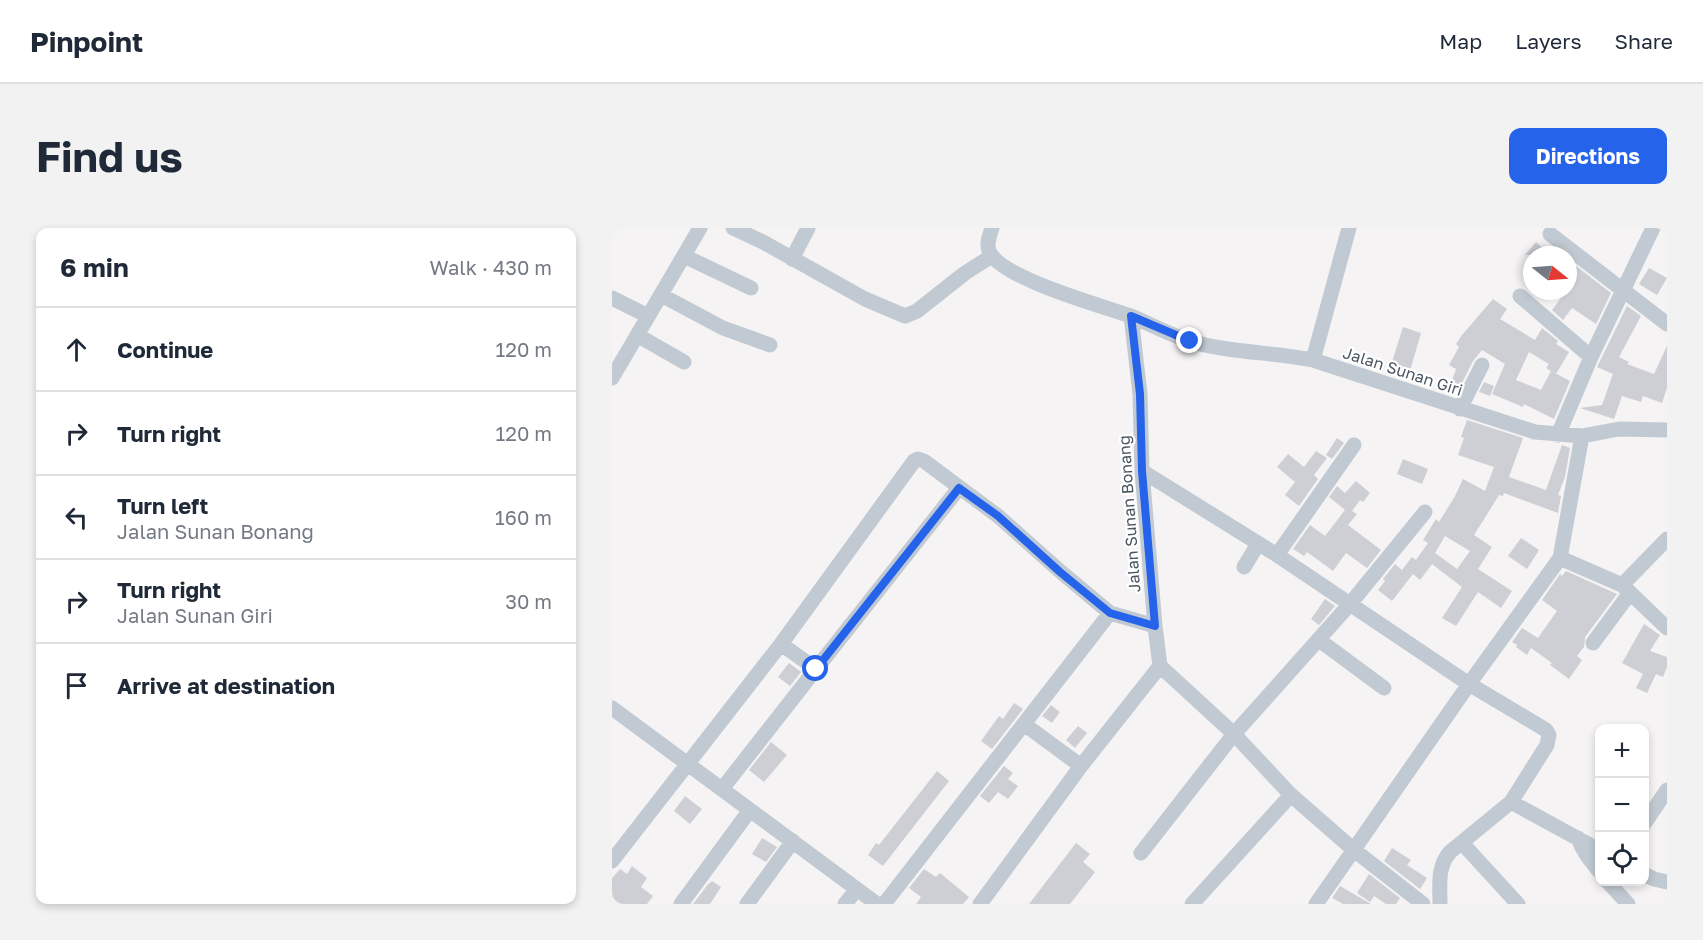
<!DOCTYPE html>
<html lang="en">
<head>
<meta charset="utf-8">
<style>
  :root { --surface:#fff; --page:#f2f2f3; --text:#1f2937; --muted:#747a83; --line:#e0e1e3; --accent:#2563eb }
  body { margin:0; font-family:"Golos Text",sans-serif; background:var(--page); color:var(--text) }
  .controls { position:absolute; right:18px; bottom:18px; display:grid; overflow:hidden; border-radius:12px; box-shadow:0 3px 9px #0003 }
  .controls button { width:54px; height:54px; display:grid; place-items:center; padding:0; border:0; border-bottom:2px solid var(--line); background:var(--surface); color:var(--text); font:30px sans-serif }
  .compass { position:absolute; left:911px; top:18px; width:54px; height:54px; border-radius:50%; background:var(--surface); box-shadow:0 3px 9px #0003; rotate:107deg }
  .stop { position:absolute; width:18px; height:18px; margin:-14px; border:4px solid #2563eb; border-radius:50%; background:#fff }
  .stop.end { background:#2563eb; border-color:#fff; box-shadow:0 2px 6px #0008 }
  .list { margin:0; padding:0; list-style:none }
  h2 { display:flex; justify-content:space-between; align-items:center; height:78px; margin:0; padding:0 24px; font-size:26px }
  h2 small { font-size:20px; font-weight:400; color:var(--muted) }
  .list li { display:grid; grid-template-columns:39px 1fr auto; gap:18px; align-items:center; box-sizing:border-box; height:84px; padding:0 24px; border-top:2px solid var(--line) }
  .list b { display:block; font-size:22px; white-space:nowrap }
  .list p { margin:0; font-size:20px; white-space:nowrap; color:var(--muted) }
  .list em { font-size:20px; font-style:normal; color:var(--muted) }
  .icon { flex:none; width:33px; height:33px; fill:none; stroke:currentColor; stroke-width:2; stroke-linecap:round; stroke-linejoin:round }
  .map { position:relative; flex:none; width:1055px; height:676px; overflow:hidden; border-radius:12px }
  header { display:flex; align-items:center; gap:36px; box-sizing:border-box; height:84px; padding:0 30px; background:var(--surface); border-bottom:2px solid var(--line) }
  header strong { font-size:28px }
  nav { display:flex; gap:33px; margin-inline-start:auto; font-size:21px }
  .intro { display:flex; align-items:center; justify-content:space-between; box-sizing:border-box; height:144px; padding:0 36px }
  h1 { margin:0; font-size:42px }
  .button { padding:15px 27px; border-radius:12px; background:var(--accent); color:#fff; font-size:21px; font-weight:700 }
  main { display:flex; gap:36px; padding:0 36px }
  aside { flex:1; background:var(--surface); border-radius:12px; box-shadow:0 3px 9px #0003 }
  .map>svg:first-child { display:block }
</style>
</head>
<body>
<header>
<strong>Pinpoint</strong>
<nav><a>Map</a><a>Layers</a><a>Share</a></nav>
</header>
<div class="intro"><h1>Find us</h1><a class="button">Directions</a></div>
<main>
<aside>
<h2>6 min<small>Walk · 430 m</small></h2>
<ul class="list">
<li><svg class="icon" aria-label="ahead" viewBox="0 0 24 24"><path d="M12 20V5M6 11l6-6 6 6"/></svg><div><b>Continue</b></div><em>120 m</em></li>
<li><svg class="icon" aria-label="right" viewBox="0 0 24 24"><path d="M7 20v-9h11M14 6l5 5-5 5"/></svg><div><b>Turn right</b></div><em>120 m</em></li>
<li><svg class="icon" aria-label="left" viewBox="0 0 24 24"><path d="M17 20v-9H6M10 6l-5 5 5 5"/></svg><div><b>Turn left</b><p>Jalan Sunan Bonang</p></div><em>160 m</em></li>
<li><svg class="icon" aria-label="right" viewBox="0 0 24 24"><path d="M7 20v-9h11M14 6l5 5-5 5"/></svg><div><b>Turn right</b><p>Jalan Sunan Giri</p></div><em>30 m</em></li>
<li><svg class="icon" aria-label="arrive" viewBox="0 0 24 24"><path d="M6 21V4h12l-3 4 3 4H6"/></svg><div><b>Arrive at destination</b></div></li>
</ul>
</aside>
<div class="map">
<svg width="1055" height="676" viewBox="0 0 1055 676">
  <rect width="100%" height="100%" fill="#f5f3f3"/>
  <path fill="#cdcfd5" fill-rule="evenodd" d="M924,14l14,13h-25z
    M959,34l40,31 -15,31 -24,-16 -9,12 -11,-10 14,-19h2v-3l4,-6 -4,-3v-13z
    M1037,40l18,10 -10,17 -18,-11z
    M881,71l14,10 -7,10 35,21 7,-12 16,13 -2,3 13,8 -13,22 -10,-6 3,-4 -20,-12 -13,28 25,10 10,-19 19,10 -16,38 -30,-15 -1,3 -31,-13 13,-30 -23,-14 -9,11 -13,26 -9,-4 5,-14 -7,-4 10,-18 -3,-3 6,-9z
    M1015,78l14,10 -22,41 10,5 -2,2 27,10 13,-28v42l-5,15 -19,-7 -2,6 -19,-6 -8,23 -34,-11 22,-3 11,-31 -16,-7z
    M791,99l18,6 -11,38 -19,-6z
    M872,154l10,4 -4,10 -11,-4z
    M855,192l56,18 -14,39 37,13 16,-45 8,3 -5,29 -7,18 3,1 -3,17 -54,-20 -1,3 -4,-1 -13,21 -12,19 18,12 -14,22 34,22 -11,17 -23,-16 -22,34 -14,-8 20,-31 -30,-23 -12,16 -7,-6 -21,27 -14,-11 7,-9 -2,-2 12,-15 7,6 10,-13 4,3 12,-17 -5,-3 13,-21 3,3 16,-26 8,-17 22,12 9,-24 -36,-12 6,-17 -3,-1zM833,308l25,15 -13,18 -22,-16z
    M725,210l7,5 -12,16 -6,-4z
    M704,223l11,7 -13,17 4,4 -19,27 -14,-11 10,-13 -18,-15 11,-13 16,13z
    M791,231l25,10 -6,15 -25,-10z
    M744,253l14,12 -7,9 -3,-2 -8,11 5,3 -9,11 33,25 -14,18 -21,-15 -13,18 -26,-19 -3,4 -11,-7 17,-24 15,11 20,-26 -16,-13 8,-11 8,7z
    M909,310l18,12 -12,19 -19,-13z
    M954,343l51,23 -32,43 -1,10 -7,9 5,4 -13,19 -19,-14 2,-2 -21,-15 -4,7 -11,-8 1,-2 -5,-3 10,-14 16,10 19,-27 -15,-11 18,-26 2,2z
    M713,371l10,7 -16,19 -8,-6z
    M1032,396l16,11 -10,16 17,6v10l-4,10 -7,-3 -9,19 -11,-5 7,-14 -21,-11z
    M177,435l12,9 -11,14 -12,-9z
    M402,475l9,6 -31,40 -11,-8 18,-25 4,3z
    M439,477l9,7 -8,11 -10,-7z
    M466,498l9,7 -12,15 -9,-8z
    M159,514l16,13 -23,27 -15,-12z
    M392,538l9,7 -5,6 10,7 -10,13 -10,-7 -9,11 -9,-7z
    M325,543l12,10 -66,85 -15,-11 8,-12 3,2z
    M73,568l17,13 -12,15 -16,-13z
    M150,610l15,9 -11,15 -14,-8z
    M464,615l14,11 -7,8 12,10 -25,32h-41z
    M780,620l19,12 -4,5 20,13 -7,11 -36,-28z
    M20,638l15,12 -6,9 12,9 -6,8h-35v-26l8,-9 7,5z
    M312,641l12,8 4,-4 29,24 -6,7h-47l5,-7 -12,-9z
    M757,646l31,24 -4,6h-10l-12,-8 -4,6 -13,-9z
    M100,653l9,6 -11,17h-17l16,-21h1z
    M728,658l31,18h-28l-11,-6z"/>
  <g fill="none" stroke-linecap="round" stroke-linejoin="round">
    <path stroke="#c1cad2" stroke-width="15" d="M121,0l30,14 102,57 40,17 12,-5 48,-38 27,-17
      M938,6l117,90
      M72,28l67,32
      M180,31l16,-31
      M49,67l62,33 47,17
      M908,68l71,61
      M0,70l36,18
      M519,88c19,8 39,19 59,25 40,12 83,11 123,19l222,72 47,4 37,-7 48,1
      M25,107l47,27
      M701,132l36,-132
      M0,150l88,-150
      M848,181l22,-44
      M946,207l33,-78 62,-129
      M530,243l135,84 192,129 77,46 3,5 -2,10 -36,57
      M665,327l77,-110
      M948,330l62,27 45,43
      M632,339l14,-23
      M1010,357l45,-46
      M707,412l65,48
      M981,415l37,-50
      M548,438l74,68 57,61 63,55 69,54
      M204,441l143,-181
      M0,480l265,196
      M412,496l57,42
      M110,561l94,-120 -35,-25 133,-183 4,-2 6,2 74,55 63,56 49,41 45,13
      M1032,596l23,-34
      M966,610c5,14 12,22 21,33
      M850,615l56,61
      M529,625l93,-119 116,-130 75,-92
      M0,633l169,-217
      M1032,646l10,5 13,3
      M996,654l20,22
      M69,676l69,-94
      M135,676l46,-63
      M233,676l12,-15
      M272,676l226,-291
      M368,676l101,-138 79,-100 -5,-40 -13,-155 -2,-77 -9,-78c-29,-10 -131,-38 -142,-65 -3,-8 1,-16 3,-23
      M580,676l99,-109
      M704,676l153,-220 91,-126 22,-122
      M828,676c0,-19 -3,-37 10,-52l61,-50 88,48"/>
  </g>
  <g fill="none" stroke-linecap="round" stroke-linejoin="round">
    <path stroke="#2563eb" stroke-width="8" d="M204,441l143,-181 39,28 62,56 50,41 45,13 -13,-155 -2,-77 -9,-78 59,25"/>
  </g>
  <g text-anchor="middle" stroke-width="4.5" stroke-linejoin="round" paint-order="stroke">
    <g font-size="16" fill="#4a5661" stroke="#fff">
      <text transform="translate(791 143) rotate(18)" y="6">Jalan Sunan Giri</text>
      <text transform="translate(517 286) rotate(-94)" y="6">Jalan Sunan Bonang</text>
    </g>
  </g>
</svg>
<div class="controls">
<button>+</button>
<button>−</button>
<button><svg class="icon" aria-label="locate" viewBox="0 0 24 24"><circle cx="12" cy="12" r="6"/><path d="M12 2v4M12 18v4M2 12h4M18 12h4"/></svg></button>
</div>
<svg class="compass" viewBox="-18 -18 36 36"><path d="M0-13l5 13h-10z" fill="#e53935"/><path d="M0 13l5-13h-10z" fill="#747a83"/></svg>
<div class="stop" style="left:204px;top:441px"></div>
<div class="stop end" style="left:578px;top:113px"></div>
</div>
</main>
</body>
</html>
